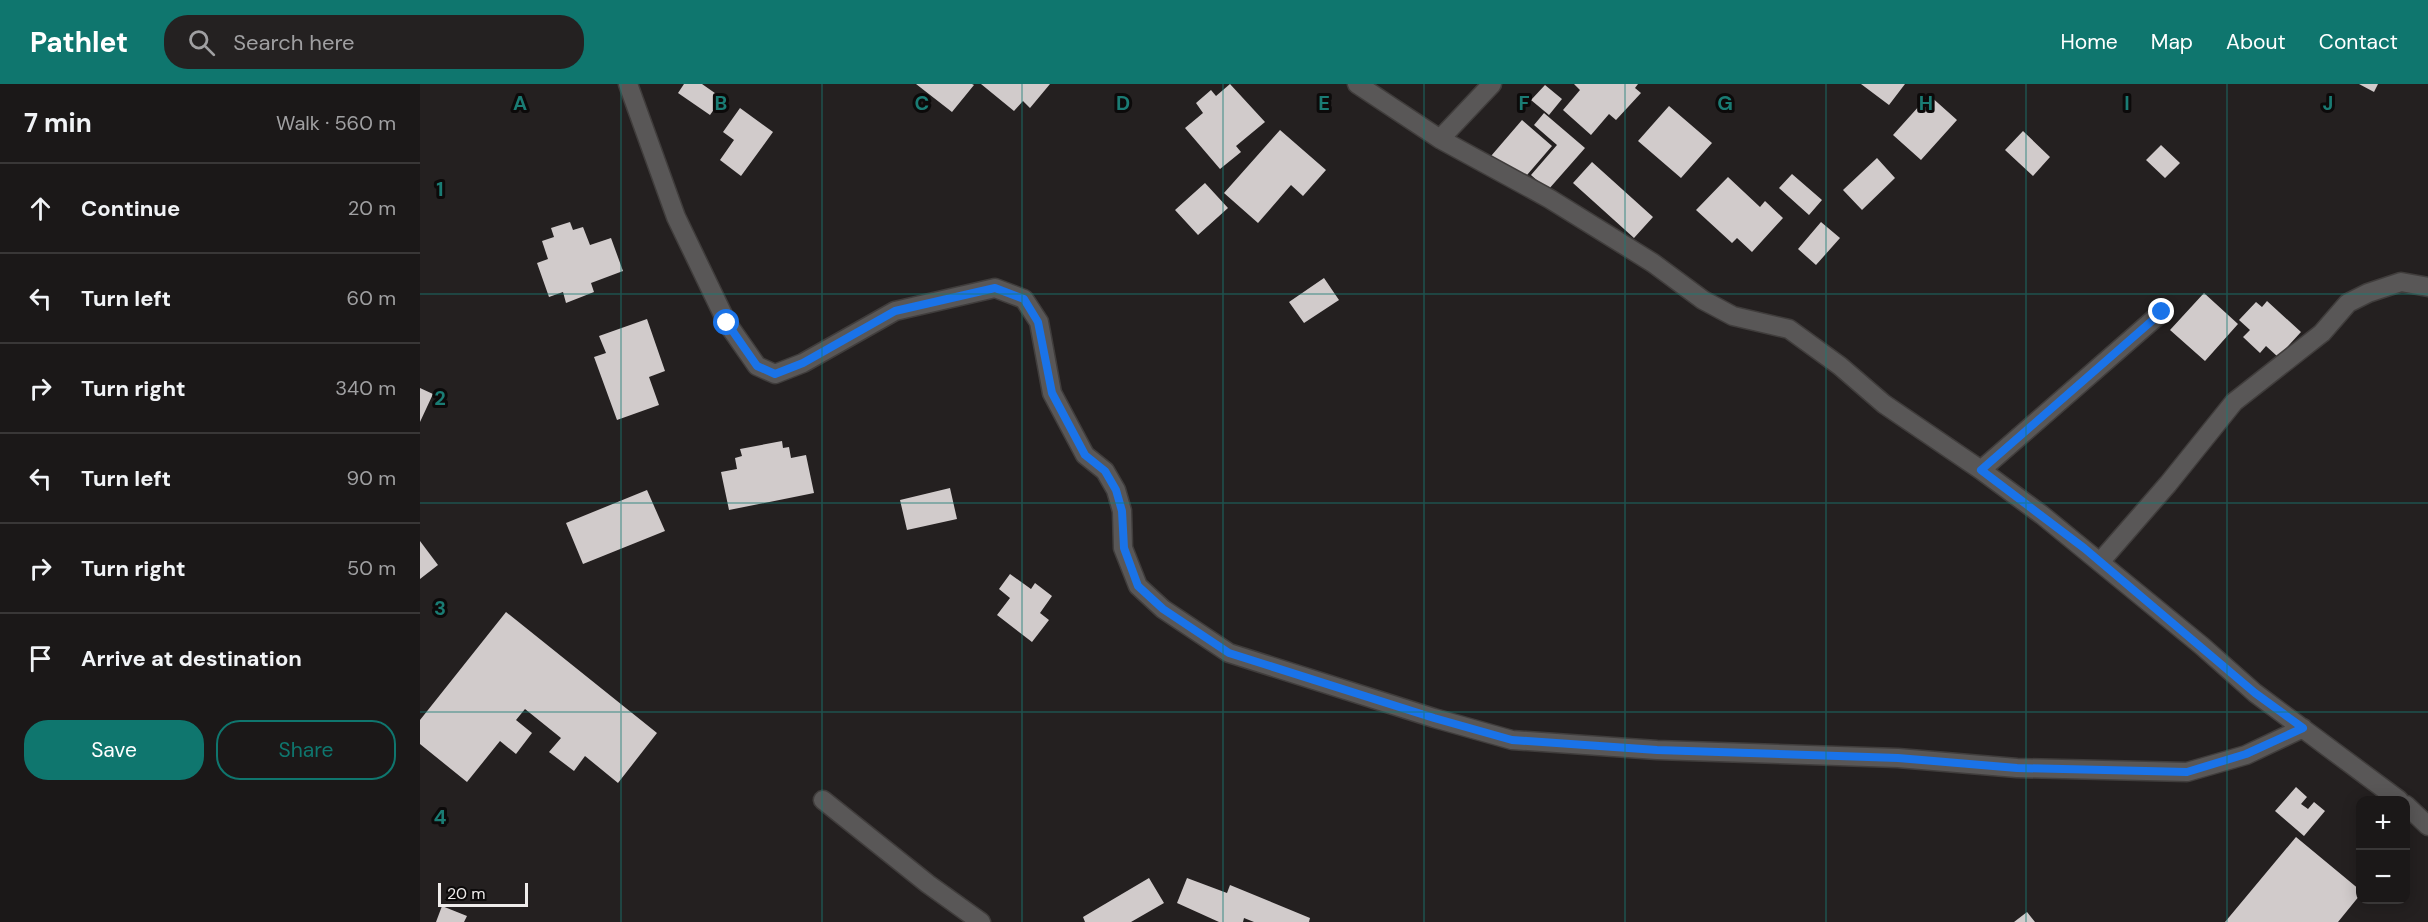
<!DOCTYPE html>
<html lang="en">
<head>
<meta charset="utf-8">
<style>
  :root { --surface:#1b1818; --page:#242121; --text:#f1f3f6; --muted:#a0a0a2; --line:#393737; --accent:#0f766e }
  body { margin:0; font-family:"DM Sans",sans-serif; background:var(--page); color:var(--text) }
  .controls { position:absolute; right:18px; bottom:18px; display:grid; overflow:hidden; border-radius:12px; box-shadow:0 3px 15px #0003 }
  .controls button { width:54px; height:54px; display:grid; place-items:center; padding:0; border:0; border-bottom:2px solid var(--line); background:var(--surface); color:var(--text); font:30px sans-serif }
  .scale { position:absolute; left:18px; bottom:15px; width:90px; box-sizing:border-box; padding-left:6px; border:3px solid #efeceb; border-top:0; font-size:16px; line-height:21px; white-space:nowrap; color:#efeceb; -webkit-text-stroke:4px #0c0a0a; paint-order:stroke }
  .stop { position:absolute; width:18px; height:18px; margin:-14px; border:4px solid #1a73e8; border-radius:50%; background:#fff }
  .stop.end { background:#1a73e8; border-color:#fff; box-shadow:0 2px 6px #0008 }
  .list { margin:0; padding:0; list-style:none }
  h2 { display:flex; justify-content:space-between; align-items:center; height:78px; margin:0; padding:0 24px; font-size:26px }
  h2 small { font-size:20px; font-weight:400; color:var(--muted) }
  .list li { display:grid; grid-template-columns:39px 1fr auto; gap:18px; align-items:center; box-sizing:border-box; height:90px; padding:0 24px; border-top:2px solid var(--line) }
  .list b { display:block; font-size:22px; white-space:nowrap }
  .list em { font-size:20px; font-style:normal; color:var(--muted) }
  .actions { display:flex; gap:12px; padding:18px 24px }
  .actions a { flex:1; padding:14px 0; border:2px solid var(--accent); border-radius:24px; text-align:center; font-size:21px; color:var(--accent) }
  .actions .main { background:var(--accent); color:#fff }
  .icon { flex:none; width:33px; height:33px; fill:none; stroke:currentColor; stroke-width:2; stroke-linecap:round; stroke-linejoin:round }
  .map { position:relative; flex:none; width:2008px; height:838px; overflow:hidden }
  header { display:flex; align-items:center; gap:36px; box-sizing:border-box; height:84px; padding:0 30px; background:var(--accent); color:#fff }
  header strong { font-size:28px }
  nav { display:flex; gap:33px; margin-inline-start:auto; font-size:21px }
  .search { width:420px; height:54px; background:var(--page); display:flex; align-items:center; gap:15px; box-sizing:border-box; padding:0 21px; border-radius:24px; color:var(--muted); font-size:22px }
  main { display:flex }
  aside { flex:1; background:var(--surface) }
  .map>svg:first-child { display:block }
</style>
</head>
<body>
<header>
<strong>Pathlet</strong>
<div class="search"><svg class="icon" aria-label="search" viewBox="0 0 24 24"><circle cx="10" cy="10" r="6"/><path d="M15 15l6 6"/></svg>Search here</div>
<nav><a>Home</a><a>Map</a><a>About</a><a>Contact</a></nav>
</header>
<main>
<aside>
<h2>7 min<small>Walk · 560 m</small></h2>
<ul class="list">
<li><svg class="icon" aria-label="ahead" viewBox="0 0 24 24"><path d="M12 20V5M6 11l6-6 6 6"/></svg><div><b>Continue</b></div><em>20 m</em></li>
<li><svg class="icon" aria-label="left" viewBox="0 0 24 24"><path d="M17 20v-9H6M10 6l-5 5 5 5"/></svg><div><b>Turn left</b></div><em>60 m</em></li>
<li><svg class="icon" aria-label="right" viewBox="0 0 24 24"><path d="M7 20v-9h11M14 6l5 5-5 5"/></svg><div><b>Turn right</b></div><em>340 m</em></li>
<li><svg class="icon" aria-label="left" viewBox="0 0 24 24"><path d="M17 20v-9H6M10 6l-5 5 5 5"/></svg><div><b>Turn left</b></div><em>90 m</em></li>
<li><svg class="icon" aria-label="right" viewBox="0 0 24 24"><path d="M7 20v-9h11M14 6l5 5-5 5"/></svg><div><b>Turn right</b></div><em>50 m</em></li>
<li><svg class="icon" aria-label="arrive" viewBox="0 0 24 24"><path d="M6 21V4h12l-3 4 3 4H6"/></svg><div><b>Arrive at destination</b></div></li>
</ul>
<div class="actions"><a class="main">Save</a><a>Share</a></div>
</aside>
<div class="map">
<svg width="2008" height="838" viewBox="0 0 2008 838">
  <rect width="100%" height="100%" fill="#242020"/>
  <path fill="#d1cbcb" d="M264,0h18l20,14 -12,17 -32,-22z
    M496,0h56l2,1 -22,27z
    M561,0h69l-20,24 -7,-7 -9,10z
    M810,0l35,38 -29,24 5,6 -21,17 -35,-41 18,-15 -7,-10 15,-13 5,6z
    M1154,0h64l-3,4 6,5 -25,27 -7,-6 -18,21 -28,-25 17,-20z
    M1441,0h44l-16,21z
    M1939,0h19l-4,8z
    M1125,1l17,14 -13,16 -18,-15z
    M1509,11l28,25 -36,40 -28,-25z
    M1249,22l43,37 -31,35 -43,-37z
    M320,24l33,24 -32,44 -21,-16 14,-20 -11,-8z
    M1124,29l41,35 -37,42 -17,-15 26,-30 -23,-20z
    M1102,36l30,26 -31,36 -30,-26z
    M860,46l46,40 -23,26 -12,-11 -33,38 -34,-30z
    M1603,47l27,26 -17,19 -28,-26z
    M1741,61l19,18 -15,15 -19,-18z
    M1457,74l18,20 -33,32 -19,-20z
    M1172,78l61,55 -19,21 -61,-55z
    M1372,90l30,26 -13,15 -30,-27z
    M1308,93l32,30 5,-6 18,17 -31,34 -15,-14 -5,5 -36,-33z
    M785,99l23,25 -30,27 -23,-25z
    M150,138l3,8 10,-3 7,18 21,-7 12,33 -32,12 3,9 -28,11 -3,-11 -14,5 -12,-34 11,-4 -6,-18 12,-4 -3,-9z
    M1401,138l19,16 -24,27 -18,-16z
    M904,194l15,22 -35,23 -15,-21z
    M1784,209l34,31 -33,37 -35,-31z
    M1847,217l34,31 -23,25 -12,-11 -6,7 -17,-16 7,-7 -11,-10 17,-18 6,5z
    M227,235l18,52 -16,6 10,28 -42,15 -23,-63 12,-4 -7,-17z
    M0,304l13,6 -13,28z
    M362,357l1,7 6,-1 2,11 15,-3 8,38 -85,17 -8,-38 16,-3 -2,-11 7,-2 -2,-7z
    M530,404l7,31 -50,11 -7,-30z
    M227,406l18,41 -82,33 -17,-41z
    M0,457l18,24 -18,14z
    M590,490l21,15 4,-6 17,13 -12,17 9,7 -17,22 -35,-27 13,-17 -11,-9z
    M86,528l151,121 -39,50 -33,-27 -11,15 -25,-19 12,-14 -36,-29 -9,11 16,13 -16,21 -16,-13 -33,41 -47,-38v-24z
    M1876,703l11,10 -6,7 7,5 6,-7 11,9 -21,25 -29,-25z
    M1876,753l64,53v5l-22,27h-113z
    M729,794l15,25 -33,19h-46l-2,-5z
    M767,794l40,15 3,-8 80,33 -1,4h-55l-10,-4 -1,4h-24l-42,-19z
    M22,822l25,10 -3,6h-28z
    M1607,828l8,10h-21z"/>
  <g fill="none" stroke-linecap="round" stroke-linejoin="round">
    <g stroke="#403d3c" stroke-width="21">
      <path id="street" d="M208,0l48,133 51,106 30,43 18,8 28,-11 92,-52 100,-23 29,11 15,23 13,71 33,62 20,16 11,19 6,21 1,37 15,38 25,23 66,44 205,65 78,22 145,10 241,8 119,10 170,4 59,-17 57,-27
        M937,0l83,55 110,60 103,64 50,37 30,16 56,13 51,37 44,38 97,66 61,45 160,131 53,47 144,107
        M1020,55l52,-55
        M1561,386l181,-158
        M1680,478l68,-78 66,-82 88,-69 26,-30 20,-10 33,-11 27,5
        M403,716l105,84 53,38
        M1986,721l22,21"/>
    </g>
    <use href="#street" stroke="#595757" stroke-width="18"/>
  </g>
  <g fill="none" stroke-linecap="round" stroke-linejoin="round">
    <path stroke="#1a73e8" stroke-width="8" d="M307,239l30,43 18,8 28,-11 92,-52 100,-23 29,11 14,23 14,71 33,62 20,16 11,19 6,21 2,37 14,38 25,23 66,44 205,65 78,22 145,10 241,8 119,10 170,4 59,-18 57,-26 -48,-35 -171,-145 -103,-78 181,-158"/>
  </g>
  <path fill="none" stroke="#1a7c74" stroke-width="1.5" stroke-opacity="0.55" d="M201,0v838M402,0v838M602,0v838M803,0v838M1004,0v838M1205,0v838M1406,0v838M1606,0v838M1807,0v838M0,210h2008M0,419h2008M0,628h2008"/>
  <g font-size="20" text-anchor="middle" font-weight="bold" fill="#1a7c74" stroke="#0c0a0a" stroke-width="6" stroke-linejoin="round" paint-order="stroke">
    <text x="100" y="26">A</text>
    <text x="301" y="26">B</text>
    <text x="502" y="26">C</text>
    <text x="703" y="26">D</text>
    <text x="904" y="26">E</text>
    <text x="1104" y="26">F</text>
    <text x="1305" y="26">G</text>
    <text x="1506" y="26">H</text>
    <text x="1707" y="26">I</text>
    <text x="1908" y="26">J</text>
    <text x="20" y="112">1</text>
    <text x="20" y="321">2</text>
    <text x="20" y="531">3</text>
    <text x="20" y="740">4</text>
  </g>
</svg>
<div class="controls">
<button>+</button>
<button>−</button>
</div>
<div class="scale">20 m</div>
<div class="stop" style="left:307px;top:239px"></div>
<div class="stop end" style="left:1742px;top:228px"></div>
</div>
</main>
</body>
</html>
